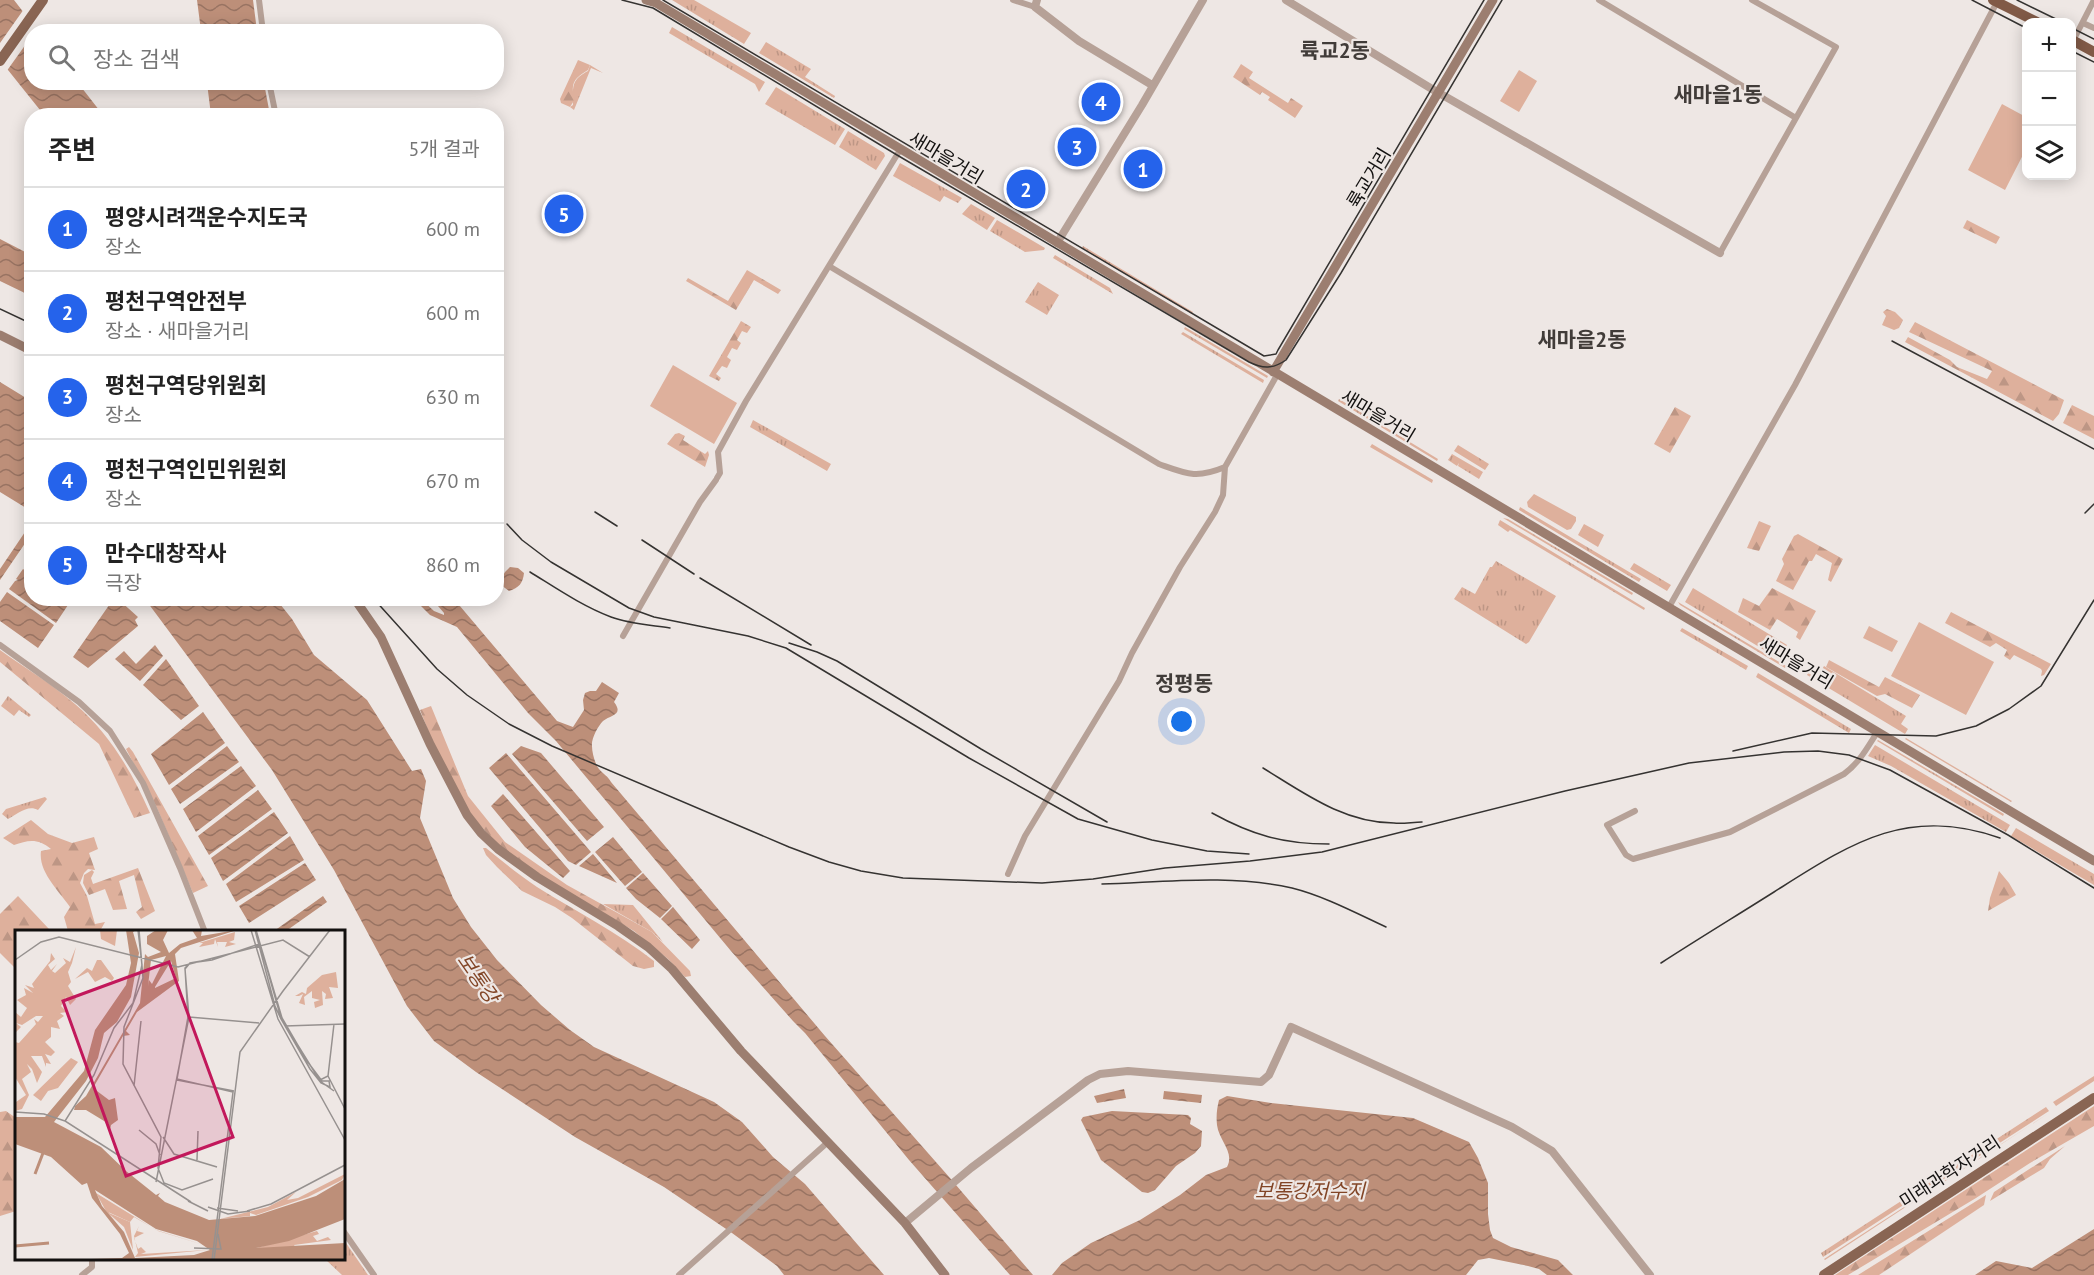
<!DOCTYPE html>
<html lang="ko">
<head>
<meta charset="utf-8">
<style>
  :root { --surface:#fff; --page:#f6f6f6; --text:#222; --muted:#767676; --line:#e0e0e0; --accent:#2563eb }
  body { margin:0; font-family:"PT Sans","Noto Sans KR",sans-serif; background:var(--page); color:var(--text) }
  .controls { position:absolute; right:18px; top:18px; display:grid; overflow:hidden; border-radius:12px; box-shadow:0 3px 15px #0003 }
  .controls button { width:54px; height:54px; display:grid; place-items:center; padding:0; border:0; border-bottom:2px solid var(--line); background:var(--surface); color:var(--text); font:30px sans-serif }
  .you { position:absolute; left:1182px; top:722px; width:21px; height:21px; margin:-15px; border:4px solid #fff; border-radius:50%; background:#1a73e8; box-shadow:0 0 0 9px #1a73e833 }
  .badge { display:grid; place-items:center; width:39px; height:39px; border-radius:50%; background:var(--accent); color:#fff; font-size:20px; font-weight:700 }
  .pin { position:absolute; translate:-50% -50%; border:3px solid #fff; box-shadow:0 2px 6px #0006 }
  .list { margin:0; padding:0; list-style:none }
  h2 { display:flex; justify-content:space-between; align-items:center; height:78px; margin:0; padding:0 24px; font-size:26px }
  h2 small { font-size:20px; font-weight:400; color:var(--muted) }
  .list li { display:grid; grid-template-columns:39px 1fr auto; gap:18px; align-items:center; box-sizing:border-box; height:84px; padding:0 24px; border-top:2px solid var(--line) }
  .list b { display:block; font-size:22px; white-space:nowrap }
  .list p { margin:0; font-size:20px; white-space:nowrap; color:var(--muted) }
  .list em { font-size:20px; font-style:normal; color:var(--muted) }
  .icon { flex:none; width:33px; height:33px; fill:none; stroke:currentColor; stroke-width:2; stroke-linecap:round; stroke-linejoin:round }
  .map { position:relative; flex:none; width:2094px; height:1275px; overflow:hidden }
  .search { position:absolute; background:var(--surface); box-shadow:0 3px 15px #0003; left:24px; top:24px; width:480px; height:66px; display:flex; align-items:center; gap:15px; box-sizing:border-box; padding:0 21px; border-radius:24px; color:var(--muted); font-size:22px }
  .panel { position:absolute; background:var(--surface); box-shadow:0 3px 15px #0003; left:24px; top:108px; width:480px; height:498px; border-radius:24px }
  .map>svg:first-child { display:block }
</style>
</head>
<body>
<div class="map">
<svg width="2094" height="1275" viewBox="0 0 2094 1275">
  <defs>
    <pattern id="grass-tufts" width="24" height="20" patternUnits="userSpaceOnUse" patternTransform="scale(1.5)"><rect width="24" height="20" fill="#deb09c"/><path d="M3 7l-1-3M5 7V3M7 7l1-3M15 17l-1-3M17 17v-4M19 17l1-3" fill="none" stroke="#bd9685"/></pattern>
    <pattern id="forest-firs" width="22" height="20" patternUnits="userSpaceOnUse" patternTransform="scale(1.5)"><rect width="22" height="20" fill="#deb09c"/><path d="M5 1l3.5 6h-7zM16 11l3.5 6h-7z" fill="#bd9685"/></pattern>
    <pattern id="water-waves" width="16" height="10" patternUnits="userSpaceOnUse" patternTransform="scale(1.5)"><rect width="16" height="10" fill="#bd8f79"/><path d="M0 5q4-4 8 0t8 0" fill="none" stroke="#987362"/></pattern>
  </defs>
  <rect width="100%" height="100%" fill="#eee7e4"/>
  <path fill="url(#grass-tufts)" d="M672,0h22l57,33 -7,11z
    M672,27l93,55 -6,10 -4,-8 -86,-51z
    M766,42l45,27 -6,8 30,19 -1,2 -75,-45z
    M590,65l13,8 -12,-5 -17,42 -4,-3 3,-2c0,-19 -2,-25 15,-34z
    M776,87l69,42 -10,16 -70,-41z
    M848,131l36,22 1,3 -9,14 -37,-23z
    M900,163l62,35 -4,5 -14,-7 -4,6 -47,-26z
    M971,204l24,14 -8,12 -25,-16z
    M997,220l48,28 -1,2 -19,2 -35,-21z
    M1083,246l110,66 -1,2 -110,-66z
    M1055,255l55,33 3,6 -60,-36z
    M1038,282l21,13 -12,20 -22,-13z
    M1185,327l83,49 -1,2 -83,-49z
    M1183,332l81,48 -1,3 -82,-49z
    M1339,399l99,60 -1,2 -99,-60z
    M753,420l78,44 -4,7 -77,-44z
    M1372,444l61,36 -1,3 -62,-36z
    M1458,445l31,19 -4,6 -31,-19z
    M1452,454l31,18 -4,7 -21,-13 1,-3 -2,3 -9,-6z
    M1520,507l121,72 -2,3 -120,-72z
    M1503,518l5,1 125,74 -1,2z
    M1500,520l145,88 -1,2 -134,-80 -2,2 -10,-7z
    M1496,561l60,35 -27,46 -3,2 -72,-45 8,-12 13,7 15,-27h2z
    M1634,563l37,22 -4,6 -37,-22z
    M1693,588l94,57 -8,14 -94,-57z
    M1678,602l108,64 -1,2 -105,-63z
    M1682,628l66,38 -2,4 -66,-39z
    M1824,666l82,50 -5,8 7,5 -3,5 -98,-59 1,-2 9,5z
    M1758,673l93,56 -2,4 -93,-56z
    M8,696l23,19 -2,2 -10,-7 -5,6 -13,-10z
    M1906,738l106,63 -1,1 -106,-63z
    M1878,740l126,74 -1,2 -126,-75z
    M1875,745l135,80 -4,7 -115,-66 -23,-10z
    M45,797l2,2 -9,11c-10,-6 -21,4 -30,9l-6,-5 4,-5z
    M2016,828l78,46v11l-83,-49z
    M603,904l30,1 30,37 -11,-10z
    M2094,1076v5l-38,25 -3,-4z
    M2046,1107l3,4 -226,146 -2,-4z
    M2049,1113l-224,147 -1,-1z
    M344,1240l24,35h-26l-17,-16 19,-1z"/>
  <path fill="url(#forest-firs)" d="M578,60l12,5 -2,5c-12,7 -19,13 -13,29l-5,8 -9,-4 -1,-4z
    M1241,64l12,8 -4,6 39,25 3,-5 12,8 -8,12 -27,-18 2,-3 -8,-5 -2,3 -27,-18z
    M1967,220l33,17 -4,7 -33,-16z
    M747,270l34,20 -3,4 -24,-14 -18,30 -50,-29 2,-3 40,23z
    M1887,309l8,3 8,8 -4,8 -5,2 -12,-5 4,-9 -3,-4z
    M741,321l10,6 -4,6 -5,-2 -5,9 4,3 -4,7 -5,-2 -5,9 4,3 -4,8 -5,-2 -6,8 5,4 -2,3 -10,-5z
    M1915,322l149,78 -5,14 -6,7 -148,-79 3,-5 42,23 7,7 30,12 5,-8 -83,-39z
    M2072,405l22,11v23l-31,-16z
    M1675,407l16,9 -21,37 -16,-9z
    M679,433l6,3 -2,4 22,14 3,-3 1,4 -4,12 -38,-23 8,-10z
    M1759,521l12,5 -12,25 -12,-3z
    M1798,534l45,25 -12,23 -3,-2 4,-17 -16,-9 -4,7h-3l-16,29 -17,-9 8,-17 -2,-5 12,-23z
    M1772,588l44,23 -16,29 -4,-3 2,-5 -21,-13 -7,11 -32,-18 5,-14 16,8z
    M1951,612l100,52 -7,11 -3,1 1,-5 -1,-2 -27,-14 -4,5 -6,-4 3,-6 -11,-7 -6,4 -45,-24z
    M0,650c25,18 52,34 75,54 34,29 57,68 75,109l-16,5 -35,-74 -99,-82z
    M1829,660l50,27 6,-10 35,18 -8,13 -27,-14 -8,2 -51,-29z
    M431,706l37,90 37,46 62,43 85,47 38,39 1,5 -6,1 -17,-18 -34,-28 -96,-57 -40,-29 -29,-32 -35,-68 -14,-35z
    M129,747l4,5 75,134 -15,7 -36,-85 -31,-59z
    M31,820l17,14 24,9 22,-6 4,12 -9,4 6,17 -7,-1 -4,4 -4,10 7,13 8,28 10,-2 -5,9h-32l-4,-14 6,-10c-11,-16 -32,-35 -29,-56l10,-2c-13,-11 -23,-9 -37,-4l-11,-7z
    M483,848h3c17,14 33,27 51,39 40,25 80,45 117,74v6l-10,2 -11,-3 -61,-48 -17,-11 -33,-16 -25,-24 -11,-12z
    M138,868l17,43 -14,8 -5,-7 6,-5 -8,-32 -15,6 8,28 -14,1 -8,-21 -16,6 -6,-12 1,-8 8,-5 2,2 -3,6 2,6z
    M1999,871l10,12 7,12 -28,16 2,-13z
    M18,896l31,33v2l-33,1v37l-16,-16v-39z
    M2094,1106v20l-64,37 -54,35 -128,77h-13z
    M6,1111l10,7v93l-16,5v-104z
    M2065,1146l-15,13 -6,9 -54,33 4,-9z
    M1986,1195l-2,10 -105,70h-21z"/>
  <path fill="#deb09c" d="M1519,70l18,11 -18,31 -19,-11z
    M2002,104l24,13v32l-21,41 -37,-20z
    M673,365l64,38 -23,41 -64,-38z
    M1534,494l42,23v4l-5,8 -4,1 -39,-23 -1,-5z
    M1584,524l20,11 -6,12 -20,-12z
    M1919,622l75,40 -28,53 -75,-39z
    M1869,626l29,15 -6,11 -29,-14z"/>
  <path fill="url(#water-waves)" d="M0,0h14l24,31 -6,1v50l46,1 25,32h-59l-44,-55z
    M197,0h56l4,31h-56z
    M207,83h57l6,32h-59z
    M0,239l31,16v41l-31,-15z
    M0,382l31,19v110l-31,-19z
    M25,532l5,4 -30,44v-11z
    M510,567l8,1 6,5c-1,10 -5,15 -15,18l-8,-6 -1,-4 5,-9z
    M23,569l8,6 1,23 33,1 5,3 -14,21 -47,-34 6,-8 3,-1 -2,-1z
    M7,592l47,33 -16,23 -38,-27v-19z
    M114,598l4,1 20,18 -3,3 3,6 -50,42 -15,-11z
    M145,599h131l16,20 22,36 53,45 45,71 9,-2 5,12 -6,37 33,80 18,29 26,33 44,45 29,25 24,17 120,55 28,20 31,35 32,27 79,91h-100l-7,-9 -45,-33 -68,-46 -89,-50 -99,-65 -42,-31 -27,-35 -73,-136 -62,-100z
    M414,599h7l13,12 10,4v-2l-12,-14h22l103,122 16,6 11,-17 -1,-10 2,-7 5,-2h6l6,-9 17,11 -5,9c10,13 -3,13 -11,19 -5,5 -12,18 -11,25 0,7 3,18 7,23 4,5 9,7 12,13l214,254 125,142 83,97h-23l-101,-115 -104,-127 -12,-12 -62,-70 -175,-210 -28,-28 -71,-86 -27,-12z
    M155,645l8,11 -23,25 -25,-22 9,-8 12,13z
    M166,659l33,47 -18,14 -38,-35z
    M203,712l22,31 -56,42 -18,-31z
    M227,746l12,16 -59,42 -9,-15z
    M521,746l20,7 63,74 -17,14 -75,-87z
    M506,753l85,99 -15,13 -8,-4 -79,-93z
    M241,766l15,20 -60,46 -13,-23z
    M258,790l14,19 -63,46 -11,-19z
    M503,794l67,77 -7,7 -38,-31 -34,-41z
    M274,812l14,21 -65,48 -12,-23z
    M290,836l14,24 -68,42 -10,-18z
    M613,837l29,35 -17,14 -30,-34z
    M593,854l24,29 -38,-17z
    M305,863l11,17 -67,43 -10,-17z
    M643,873l29,33 -12,12 -24,-19 -10,-11z
    M323,896l4,6 -41,29h-12z
    M673,907l27,33 -8,9 -31,-30z
    M1124,1089l2,9 -29,5 -3,-7z
    M1164,1091l38,4 -1,8 -38,-4z
    M1227,1096l44,7 142,15 56,24 9,16 10,25v31l2,16 3,8 18,9 47,13 15,15h-26l-8,-6 -11,-3 -39,-8 -11,2 -12,15h-414l10,-12 29,-20 49,-23 40,-25 26,-20 21,-8c8,-15 -8,-26 -10,-42 -1,-9 0,-17 2,-25z
    M1112,1111l76,4 3,3 -1,6 12,7 -1,15 -6,7 -19,13 -21,24 -7,3 -6,-1 -41,-32 -20,-40 2,-3z
    M2094,1229v46h-119l21,-14 36,7z"/>
  <path fill="#eee7e4" d="M24,9l14,18 -3,4 -3,1 -1,5 -25,35 -6,-7v-22z"/>
  <g fill="none" stroke-linecap="round" stroke-linejoin="round">
    <path stroke="#b6a197" stroke-width="6" d="M259,0l4,32
      M1013,0l22,7
      M1599,0l197,118
      M2083,23l11,5
      M2073,41l21,-41
      M269,82l7,34
      M1720,253l116,-206 -84,-47
      M829,266l330,198c28,10 37,15 66,3
      M717,478l3,-5 -2,-21 28,-51 154,-251
      M1669,607l126,-222 202,-383
      M623,636l77,-134 16,-22
      M0,645l79,57 31,29 33,52 37,85 25,64
      M1635,811l-28,14 19,30 7,4 97,-27 114,-58c16,-12 23,-26 34,-43
      M1008,874l17,-38 94,-155 13,-28 48,-86 35,-55 8,-17 2,-28 52,-92
      M344,1232l30,43
      M82,1275l10,-8v-9
      M679,1275l149,-133"/>
    <path stroke="#b6a197" stroke-width="8" d="M1037,0l-2,7 44,34 73,44
      M1286,0l146,89 288,164
      M1057,243l85,-138 61,-105
      M905,1223l66,-55 117,-88 12,-6 28,-3 133,11 8,-7 22,-48 221,100 40,24 98,124"/>
    <path stroke="#9c7e70" stroke-width="9" d="M646,0l10,3 1438,858
      M0,335l32,16
      M1273,372l220,-372
      M354,598l27,39 49,107 37,71 14,18 17,16 39,28 81,49 30,21 24,22 69,82 164,172 40,52"/>
    <path stroke="#896553" stroke-width="10" d="M0,61l43,-61
      M1824,1275l270,-177"/>
    <path stroke="#815a47" stroke-width="10" d="M1993,0l44,22
      M2072,40l22,12"/>
    <path stroke="#353331" stroke-width="1.5" d="M622,0l31,8 244,147 352,207c14,7 24,7 37,-2l55,-87 161,-273
      M663,0l601,356 12,-2 2,-4 206,-350
      M1972,0l54,28
      M2017,0l45,22
      M2072,28l22,11
      M2072,51l22,11"/>
    <path stroke="#353331" stroke-width="1.5" d="M0,309l32,15
      M1892,341l202,108
      M595,512l22,14
      M2085,513l9,-9
      M507,524l15,16 29,22 78,46 25,9 94,19 38,12 183,110 109,61 74,21 55,11 42,3
      M642,540l52,34
      M530,572c26,16 52,34 81,45 19,7 39,8 59,11
      M700,578l111,67
      M373,598l64,71 30,26 42,29 43,22 237,101 40,15 32,9 42,7 139,5 51,-4 72,-11 85,-7 72,-9 243,-61 124,-28 95,-11 34,-1 31,4 41,15 118,65 86,53
      M789,643l28,9 20,9 144,88 126,73
      M1733,751l79,-18 124,3 40,-10 33,-17 32,-23 53,-86
      M1263,768c41,25 81,55 131,55 9,1 19,-1 28,-1
      M1212,813c40,22 71,31 117,31
      M1102,884c63,-2 128,-10 190,4 32,8 64,25 94,39
      M1661,963c37,-24 75,-47 113,-71 76,-48 132,-87 226,-54"/>
  </g>
  <g text-anchor="middle" stroke-width="4.5" stroke-linejoin="round" paint-order="stroke">
    <g font-size="18" fill="#12100f" stroke="#eee7e4">
      <text transform="translate(946 158) rotate(31)" y="6">새마을거리</text>
      <text transform="translate(1369 178) rotate(-59)" y="6">륙교거리</text>
      <text transform="translate(1378 416) rotate(31)" y="6">새마을거리</text>
      <text transform="translate(1796 663) rotate(31)" y="6">새마을거리</text>
      <text transform="translate(1950 1172) rotate(-33)" y="6">미래과학자거리</text>
    </g>
    <g font-size="20" font-style="italic" fill="#824526" stroke="#eee7e4">
      <text transform="translate(478 978) rotate(55)" y="7">보통강</text>
      <text x="1310" y="1198">보통강저수지</text>
    </g>
    <g font-size="21" font-weight="bold" fill="#413c39" stroke="#eee7e4">
      <text x="1335" y="58">륙교2동</text>
      <text x="1718" y="102">새마을1동</text>
      <text x="1582" y="347">새마을2동</text>
      <text x="1184" y="691">정평동</text>
    </g>
  </g>
  <g transform="translate(15 930)">
    <rect width="330" height="330" fill="#eee7e4"/>
    <path d="M220,2l-1,8 -5,2 7,2 -11,3 2,-5h-10l1,5 -3,-8 -1,5 -15,3 4,-4h-4zM330,244l-3,6 -34,17 -52,18 -6,-2v3l-30,3 48,-12 28,-15 -9,8 11,-2zM81,263l60,37 51,16 -49,-15 -24,-14 -4,5 -22,-10 9,12 -11,-13zM124,296l-2,5 7,2 -10,5 4,11 3,-2 5,5 -5,2 66,-4 -72,7 3,-4 -4,-17zM302,301l2,3 -6,2 4,5 11,-4 3,3 -37,5 2,3h-40z" fill="#deb09c"/>
    <path d="M85,0h17l-2,16 -14,-7zM61,17l-4,16 -4,9 3,10 -6,8 3,-4 8,13 -6,6 -4,-8 -5,9 6,6 -7,1 4,3 -7,5 3,8 -9,-2v10l-6,5 10,10 -4,4 -6,-2 6,10 -5,-1v4l-4,-11h-11l11,16 -5,11 -5,-14 -5,-5 4,8 -9,7 7,16 -7,14 -7,2 1,-9 10,-7 -11,-18v-35l4,1 17,-19 -2,-5 4,3 5,-6h-7l-14,9 -6,-2 5,4 -6,6v-21l6,5 6,-9 -10,-8 9,-5 -2,-7 9,5 -8,-8 9,3 -2,-4 18,-23 1,-8 4,6 -7,6 3,5 6,-6 -5,7 3,2 11,-10 -3,-5 7,4zM86,30l13,18 -2,3 -7,-4 -10,5 -7,-10 -13,7 12,-11 5,3 5,-11zM321,42l2,16 -9,-1 4,11 -8,1 1,-5 -4,-3 1,14 -8,3 -1,-6 6,-2 -8,-2v-7l-8,6 1,8 -6,-2 4,-9 -4,2h-4l7,-4 4,2 1,-6 15,-13zM83,266h2l11,7 -2,10 21,9 3,28 -9,-23 -17,-15 2,-8z" fill="#deb09c"/>
    <path d="M56,128l7,4 -20,26 -10,3 -7,10 -8,-6z" fill="#deb09c"/>
    <path d="M111,0h10l-3,2 6,21 -8,44 -14,25 -13,11 -6,25 -12,23 -32,41 47,25 25,24 30,24 4,-2 -2,3 7,6 44,18 46,-4 61,-20 29,-17v40l-56,22 -33,7 89,-5v17h-285l62,-2 7,-5 -9,-19 -28,-36 -5,-15 -5,2 -31,-28 -36,-13v-27h30l39,-46 11,-41 31,-45 5,-22zM80,260l61,39 41,12 13,9 -16,5 -59,3 -11,-26 -22,-26zM141,0h12l-5,10 6,13 11,-9 17,-6 -5,-8h10l-1,6 36,-6 -56,18 -6,6 4,27 -42,31 -11,19 4,4 -7,1 -30,52 16,12 6,-2 3,22 -7,5 -2,10v-11l-23,-14h-12l1,-4 11,-10 54,-93 5,-49 3,3 13,-5 -14,-8v-8zM151,26l-14,28 -3,-4 -1,6 3,-26zM156,31l5,17 -21,10v-1z" fill="#bd8f79" fill-rule="evenodd"/>
    <path fill="none" stroke="#bd8f79" stroke-width="3" d="M20,244l8,-21M0,316l34,-3"/>
    <path fill="none" stroke="#96918f" stroke-width="1.5" d="M123,0l4,35 -9,38 -19,25 -20,47 -29,46 126,81M124,0l4,48 -19,49 -1,37 38,73 -3,31 6,15 18,7 31,-11M236,0l27,89 67,121M240,0l20,76 6,13 29,50 11,14 9,4 -1,-6h-7l-15,-20 -25,-43 -26,-88M241,0l25,88 39,63 14,10M0,30l26,-18 18,-5 119,30 105,-27 27,17M268,61l47,-61M174,87l70,6M270,96l60,-2M313,146l17,33M162,150l57,11M305,150l8,-4 6,-52M119,156l7,-65M0,182l29,2 21,7M124,200l17,14 4,11M148,207l11,17 43,13M182,230l1,-29M141,252l33,-165 -4,-48 5,-6 17,-3M173,271l20,10M193,277l20,7 22,-3M202,278l21,3M232,281l24,-7 74,-39M179,318l27,1 -3,-15M197,330l21,-168 -56,-13 11,-62 -3,-49 5,-5 22,-3 47,-16M199,330l26,-208 43,-61"/>
    <path fill="#c2185b" fill-opacity="0.15" stroke="#c2185b" stroke-width="3" d="M154,32l64,175 -107,39 -63,-175z"/>
    <rect width="330" height="330" fill="none" stroke="#12100f" stroke-width="3"/>
  </g>
</svg>
<div class="controls">
<button>+</button>
<button>−</button>
<button><svg class="icon" aria-label="layers" viewBox="0 0 24 24"><path d="M12 4l9 5-9 5-9-5zM3 14l9 5 9-5"/></svg></button>
</div>
<div class="you"></div>
<div class="pin badge" style="left:1143px;top:169px">1</div>
<div class="pin badge" style="left:1026px;top:189px">2</div>
<div class="pin badge" style="left:1077px;top:147px">3</div>
<div class="pin badge" style="left:1101px;top:102px">4</div>
<div class="pin badge" style="left:564px;top:214px">5</div>
<div class="search"><svg class="icon" aria-label="search" viewBox="0 0 24 24"><circle cx="10" cy="10" r="6"/><path d="M15 15l6 6"/></svg>장소 검색</div>
<section class="panel">
<h2>주변<small>5개 결과</small></h2>
<ul class="list">
<li><span class="badge">1</span><div><b>평양시려객운수지도국</b><p>장소</p></div><em>600 m</em></li>
<li><span class="badge">2</span><div><b>평천구역안전부</b><p>장소 · 새마을거리</p></div><em>600 m</em></li>
<li><span class="badge">3</span><div><b>평천구역당위원회</b><p>장소</p></div><em>630 m</em></li>
<li><span class="badge">4</span><div><b>평천구역인민위원회</b><p>장소</p></div><em>670 m</em></li>
<li><span class="badge">5</span><div><b>만수대창작사</b><p>극장</p></div><em>860 m</em></li>
</ul>
</section>
</div>
</body>
</html>
